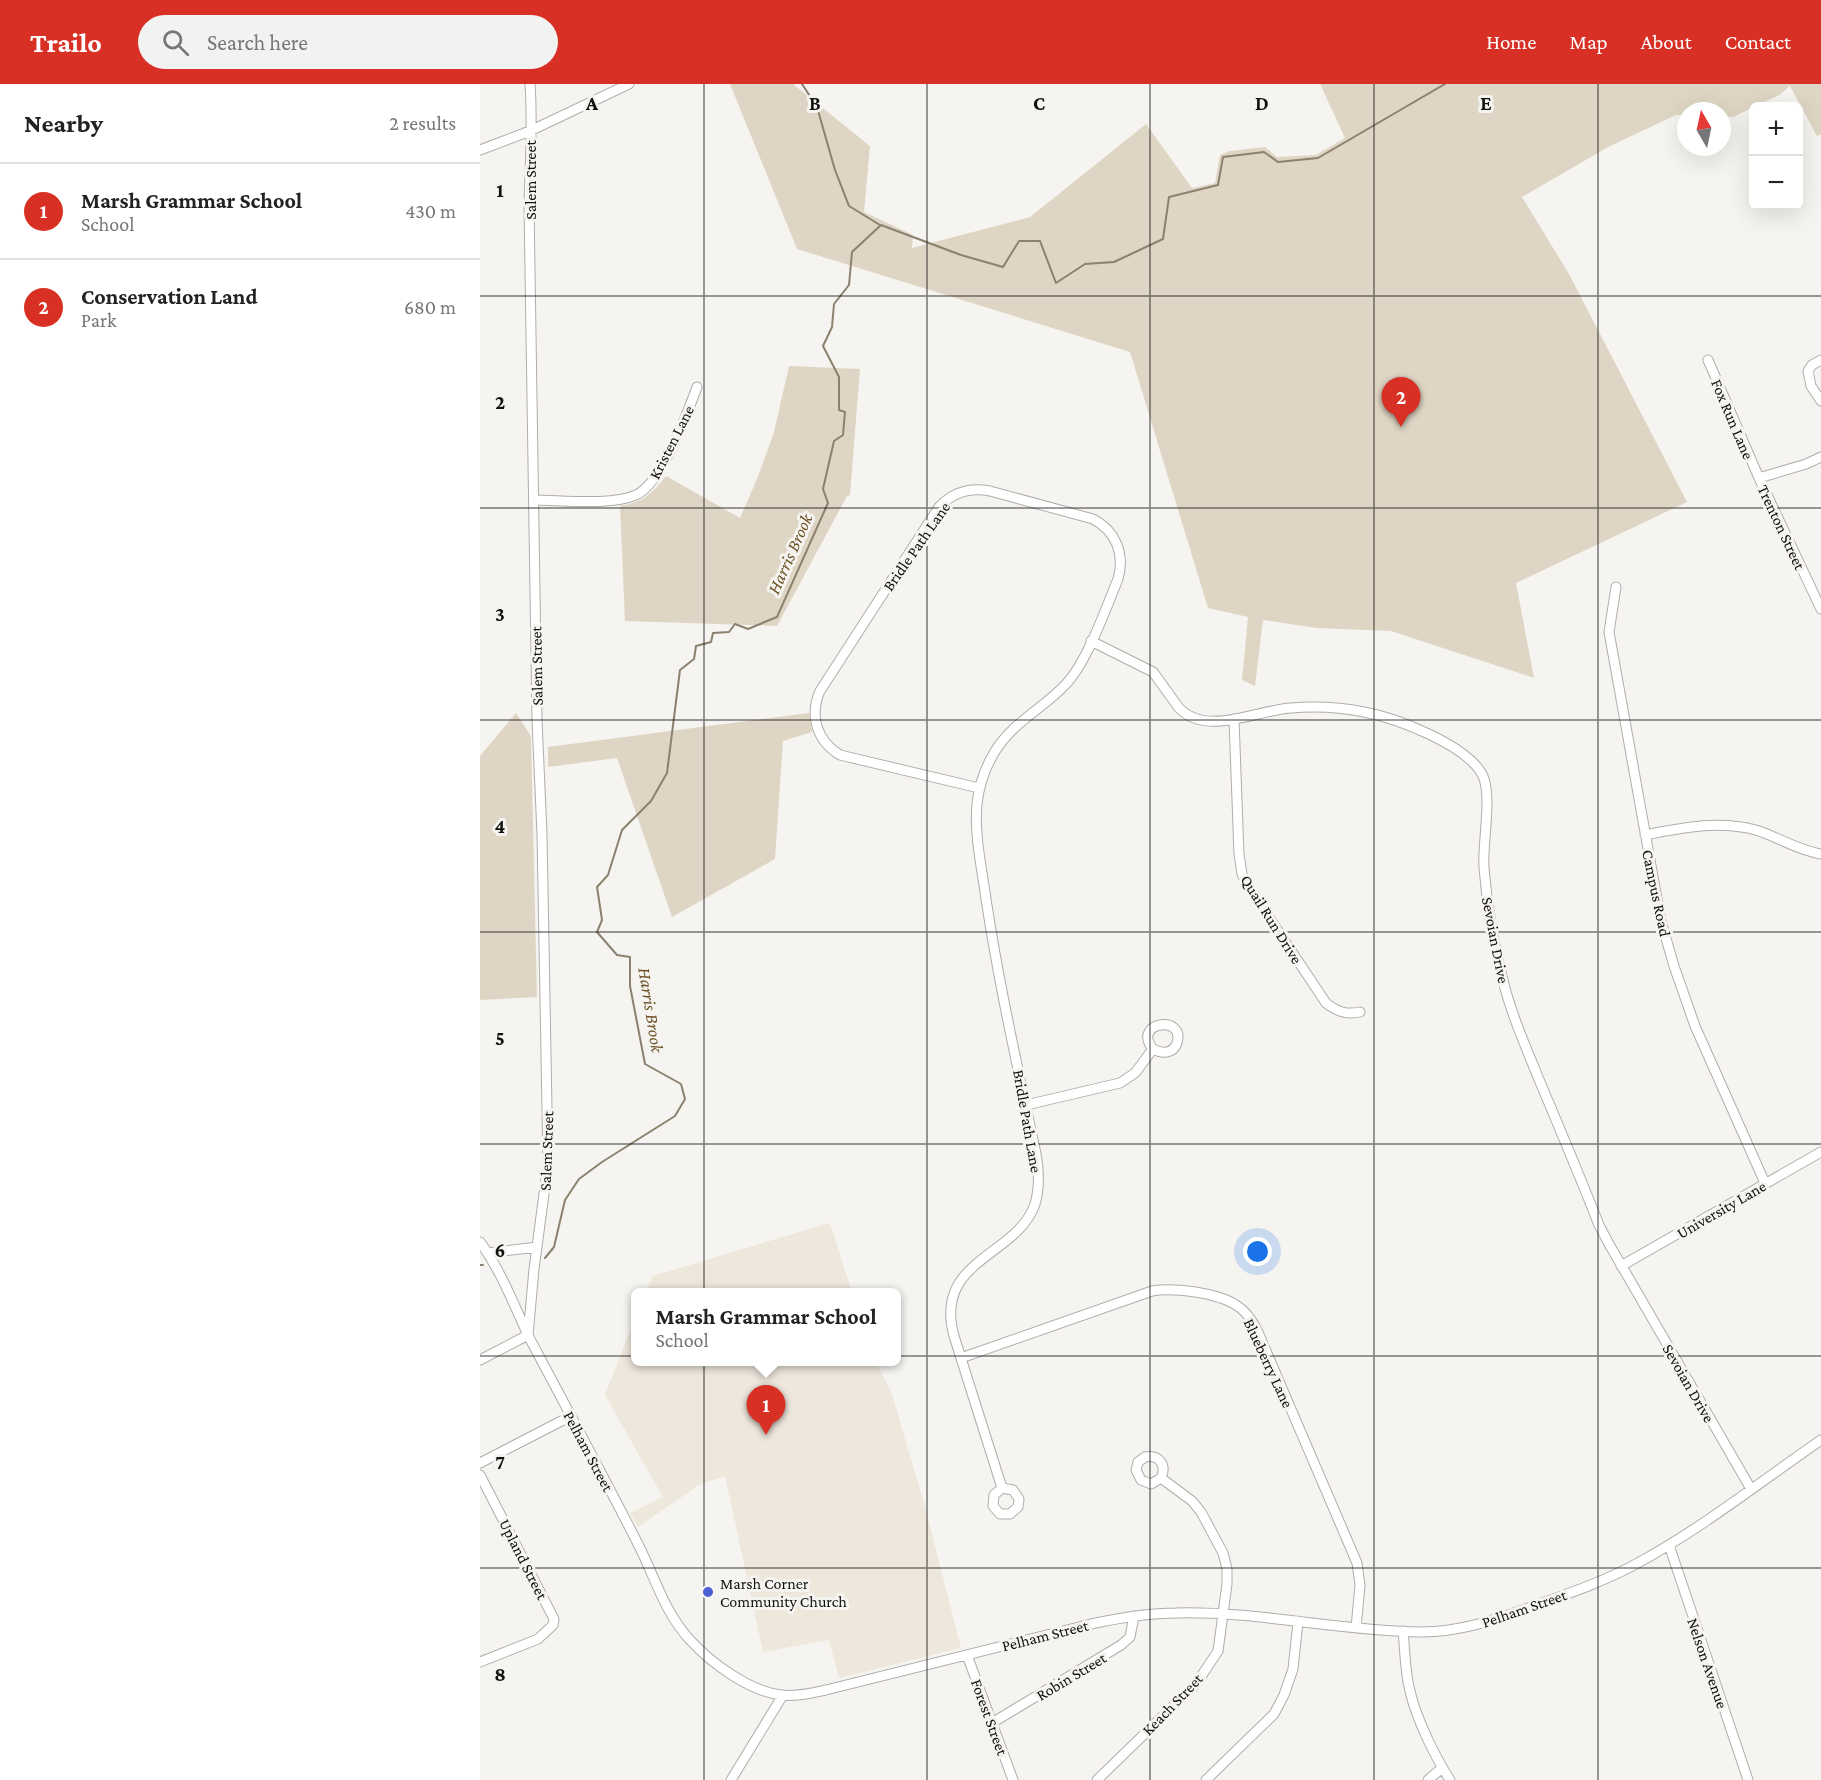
<!DOCTYPE html>
<html lang="en">
<head>
<meta charset="utf-8">
<style>
  :root { --surface:#fff; --page:#f2f2f2; --text:#222; --muted:#767676; --line:#e0e0e0; --accent:#d93025 }
  body { margin:0; font-family:"Crimson Pro",serif; background:var(--page); color:var(--text) }
  .controls { position:absolute; right:18px; top:18px; display:grid; overflow:hidden; border-radius:9px; box-shadow:0 6px 24px #0002 }
  .controls button { width:54px; height:54px; display:grid; place-items:center; padding:0; border:0; border-bottom:2px solid var(--line); background:var(--surface); color:var(--text); font:30px sans-serif }
  .compass { position:absolute; left:1197px; top:18px; width:54px; height:54px; border-radius:50%; background:var(--surface); box-shadow:0 6px 24px #0002; rotate:351deg }
  .you { position:absolute; left:778px; top:1168px; width:21px; height:21px; margin:-15px; border:4px solid #fff; border-radius:50%; background:#1a73e8; box-shadow:0 0 0 9px #1a73e833 }
  .badge { display:grid; place-items:center; width:39px; height:39px; border-radius:50%; background:var(--accent); color:#fff; font-size:20px; font-weight:700 }
  .pin { position:absolute; translate:-50% -50px; filter:drop-shadow(0 2px 3px #0008) }
  .pin::after { content:''; position:absolute; top:32px; width:21px; height:18px; background:inherit; clip-path:polygon(0 0,100% 0,50% 100%) }
  .popup { position:absolute; left:151px; top:1204px; width:270px; height:78px; box-sizing:border-box; display:grid; place-content:center; border-radius:9px; background:var(--surface); filter:drop-shadow(0 2px 4px #0005); font-size:20px; white-space:nowrap; color:var(--muted) }
  .popup b { font-size:22px; color:var(--text) }
  .popup::after { content:''; position:absolute; left:50%; top:100%; margin-left:-12px; border:12px solid transparent; border-top-color:var(--surface) }
  .list { margin:0; padding:0; list-style:none }
  h2 { display:flex; justify-content:space-between; align-items:center; height:78px; margin:0; padding:0 24px; font-size:26px }
  h2 small { font-size:20px; font-weight:400; color:var(--muted) }
  .list li { display:grid; grid-template-columns:39px 1fr auto; gap:18px; align-items:center; box-sizing:border-box; height:96px; padding:0 24px; border-top:2px solid var(--line) }
  .list b { display:block; font-size:22px; white-space:nowrap }
  .list p { margin:0; font-size:20px; white-space:nowrap; color:var(--muted) }
  .list em { font-size:20px; font-style:normal; color:var(--muted) }
  .icon { flex:none; width:33px; height:33px; fill:none; stroke:currentColor; stroke-width:2; stroke-linecap:round; stroke-linejoin:round }
  .map { position:relative; flex:none; width:1341px; height:1696px; overflow:hidden }
  header { display:flex; align-items:center; gap:36px; box-sizing:border-box; height:84px; padding:0 30px; background:var(--accent); color:#fff }
  header strong { font-size:28px }
  nav { display:flex; gap:33px; margin-inline-start:auto; font-size:21px }
  .search { width:420px; height:54px; background:var(--page); display:flex; align-items:center; gap:15px; box-sizing:border-box; padding:0 21px; border-radius:33px; color:var(--muted); font-size:22px }
  main { display:flex }
  aside { flex:1; background:var(--surface) }
  .map>svg:first-child { display:block }
</style>
</head>
<body>
<header>
<strong>Trailo</strong>
<div class="search"><svg class="icon" aria-label="search" viewBox="0 0 24 24"><circle cx="10" cy="10" r="6"/><path d="M15 15l6 6"/></svg>Search here</div>
<nav><a>Home</a><a>Map</a><a>About</a><a>Contact</a></nav>
</header>
<main>
<aside>
<h2>Nearby<small>2 results</small></h2>
<ul class="list">
<li><span class="badge">1</span><div><b>Marsh Grammar School</b><p>School</p></div><em>430 m</em></li>
<li><span class="badge">2</span><div><b>Conservation Land</b><p>Park</p></div><em>680 m</em></li>
</ul>
</aside>
<div class="map">
<svg width="1341" height="1696" viewBox="0 0 1341 1696">
  <rect width="100%" height="100%" fill="#f6f4f0"/>
  <path fill="#eee7dc" d="M350,1139l22,69h-206l7,-16z
    M155,1235l1,43h240l16,32 32,109 37,145 -122,30 -10,-38 -66,12 -38,-176 -26,9 -61,42 -8,-14 33,-16 -58,-102z"/>
  <path fill="#dfd5c4" d="M250,0h63l77,62 -6,66 49,23 -1,13 118,-31 116,-93 46,64 23,-5 5,-28 10,-4 35,-4 12,10 39,-2 29,-17 -25,-54h501v50l-4,2 -27,-50 -11,9 -46,22 -11,-1v-5h-36v4h-10l-66,31 -88,51 47,77 118,228 -171,81 18,95 -143,-47 -74,-3 -54,-8 -8,66 -13,-6 6,-63 -40,-9 -78,-256 -333,-103z
    M309,282l71,3 -10,126 -3,1 -70,130 -152,-5 -5,-115c22,-3 33,-13 46,-30l74,42 17,-39 17,-47z
    M36,629l15,23 6,261 -57,3v-244z
    M329,629l3,19 -29,9 -8,118 -103,58 -55,-159 -69,9v-20z"/>
  <g fill="none" stroke-linecap="round" stroke-linejoin="round">
    <path stroke="#8c816e" stroke-width="2" d="M322,0l15,23 18,63 14,36 31,19
      M65,1174l9,-11 11,-47 14,-21 23,-17 73,-46 10,-17 -4,-15 -36,-20 -15,-78v-29l-13,-2 -20,-23 5,-12 -5,-33 11,-12 14,-45 29,-29 16,-28 13,-103 14,-11 2,-13 15,-4 2,-9 16,-1 6,-8 13,5 29,-12 51,-114 -5,-14 11,-48 9,-6 2,-23 -6,-2v-33l-16,-31 9,-19 2,-23 15,-19 3,-33 29,-27 80,30 42,12 16,-26h21l16,42 29,-19 29,-2 49,-23 6,-42 49,-12 5,-28 41,-5 14,10 40,-4 127,-74
      M0,1181h3"/>
    <g stroke="#b0adaa" stroke-width="11">
      <path id="minor" d="M0,66l50,-19 99,-47
        M1228,276l51,118 62,131
        M1341,276l-9,5 -4,6 3,15 10,15
        M1279,394l47,-14 15,-7
        M54,416c28,0 77,6 102,-5 26,-12 51,-81 61,-108
        M1136,503l-7,45 52,289 13,45 21,60 70,157
        M611,557l62,31 26,36c28,29 78,2 112,0 25,-2 48,-1 73,4 32,6 101,32 118,62 11,20 0,69 2,94 3,36 9,73 18,108 8,36 24,71 38,106 20,47 40,95 59,143l10,19 142,245
        M754,635l5,135 3,20 6,12 78,117c11,9 21,12 34,9
        M499,704l-139,-33c-23,-14 -31,-39 -20,-64l119,-184c14,-15 31,-20 51,-16l103,28c23,12 32,35 25,60 -12,29 -31,83 -52,105 -23,25 -54,38 -72,69 -9,15 -15,33 -17,51 -3,32 5,64 9,95 13,86 32,170 50,255 3,16 4,33 -1,50 -18,53 -102,55 -81,132l48,152 11,2 6,9 -1,8 -8,7h-10l-7,-8 1,-11 8,-7
        M1165,751c37,-7 73,-15 111,-5 22,7 41,20 65,24
        M546,1021l94,-22 15,-10 18,-24c-22,-27 33,-35 24,-6 -4,11 -15,11 -24,6
        M0,1158c22,30 34,64 50,97 36,68 73,136 108,205 17,33 26,68 52,96 21,23 59,51 91,55 15,2 31,-2 45,-5l265,-66c28,-6 57,-11 85,-11 82,-2 163,18 245,19 38,0 75,-12 110,-25 36,-13 72,-25 105,-43 65,-35 124,-82 185,-124
        M8,1169l49,-6
        M1141,1182l200,-114
        M481,1274l191,-67c21,-4 66,2 84,14 10,6 16,15 21,25l100,233 3,22 -4,43
        M0,1276l48,-25 6,-66 14,-105 -6,-330 -5,-114 -8,-515c1,-40 4,-81 1,-121
        M0,1379l91,-47
        M0,1391l74,144 -1,6 -15,14 -58,23
        M1189,1461l79,235
        M923,1547c2,20 2,41 7,60 6,27 25,66 40,89
        M487,1571l46,125
        M512,1639l129,-78 9,-8 4,-21
        M251,1696l52,-85
        M617,1696l99,-96 22,-33 9,-67v-15l-4,-16 -22,-41 -9,-11 -31,-23 -10,6 -10,-4 -5,-10 2,-8 7,-5c14,-3 22,8 16,21
        M726,1696l68,-66 10,-19 9,-26 5,-47
        M948,1696l14,-12"/>
    </g>
    <use href="#minor" stroke="#fff" stroke-width="9"/>
  </g>
  <path fill="none" stroke="#11100f" stroke-width="1.5" stroke-opacity="0.55" d="M224,0v1696M447,0v1696M670,0v1696M894,0v1696M1118,0v1696M0,212h1341M0,424h1341M0,636h1341M0,848h1341M0,1060h1341M0,1272h1341M0,1484h1341"/>
  <circle fill="#4b5ed3" stroke="#f6f4f0" stroke-width="2" cx="228" cy="1508" r="6"/>
  <g text-anchor="middle" stroke-width="6" stroke-linejoin="round" paint-order="stroke">
    <g font-size="16" fill="#11100f" stroke="#f6f4f0">
      <text transform="translate(50 96) rotate(-90)" y="6">Salem Street</text>
      <text transform="translate(1253 335) rotate(67)" y="6">Fox Run Lane</text>
      <text transform="translate(191 358) rotate(-63)" y="6">Kristen Lane</text>
      <text transform="translate(1302 443) rotate(65)" y="6">Trenton Street</text>
      <text transform="translate(436 462) rotate(-55)" y="6">Bridle Path Lane</text>
      <text transform="translate(56 582) rotate(-91)" y="6">Salem Street</text>
      <text transform="translate(1177 809) rotate(78)" y="6">Campus Road</text>
      <text transform="translate(792 835) rotate(58)" y="6">Quail Run Drive</text>
      <text transform="translate(1016 856) rotate(79)" y="6">Sevoian Drive</text>
      <text transform="translate(548 1037) rotate(80)" y="6">Bridle Path Lane</text>
      <text transform="translate(66 1067) rotate(-88)" y="6">Salem Street</text>
      <text transform="translate(1241 1125) rotate(-30)" y="6">University Lane</text>
      <text transform="translate(789 1279) rotate(65)" y="6">Blueberry Lane</text>
      <text transform="translate(1209 1299) rotate(60)" y="6">Sevoian Drive</text>
      <text transform="translate(109 1367) rotate(62)" y="6">Pelham Street</text>
      <text transform="translate(44 1475) rotate(63)" y="6">Upland Street</text>
      <text transform="translate(1044 1524) rotate(-19)" y="6">Pelham Street</text>
      <text transform="translate(565 1551) rotate(-14)" y="6">Pelham Street</text>
      <text transform="translate(1228 1579) rotate(71)" y="6">Nelson Avenue</text>
      <text transform="translate(591 1592) rotate(-31)" y="6">Robin Street</text>
      <text transform="translate(692 1620) rotate(-46)" y="6">Keach Street</text>
      <text transform="translate(510 1633) rotate(70)" y="6">Forest Street</text>
    </g>
    <g font-size="16" fill="#11100f" stroke="#f6f4f0" text-anchor="start">
      <text x="240" y="1505">Marsh Corner<tspan x="240" dy="18">Community Church</tspan></text>
    </g>
    <g font-size="18" font-style="italic" fill="#6b5124" stroke="#f6f4f0">
      <text transform="translate(310 470) rotate(-66)" y="6">Harris Brook</text>
      <text transform="translate(171 926) rotate(81)" y="6">Harris Brook</text>
    </g>
  </g>
  <g font-size="20" text-anchor="middle" font-weight="bold" fill="#11100f" stroke="#f6f4f0" stroke-width="6" stroke-linejoin="round" paint-order="stroke">
    <text x="112" y="26">A</text>
    <text x="335" y="26">B</text>
    <text x="559" y="26">C</text>
    <text x="782" y="26">D</text>
    <text x="1006" y="26">E</text>
    <text x="20" y="113">1</text>
    <text x="20" y="325">2</text>
    <text x="20" y="537">3</text>
    <text x="20" y="749">4</text>
    <text x="20" y="961">5</text>
    <text x="20" y="1173">6</text>
    <text x="20" y="1385">7</text>
    <text x="20" y="1597">8</text>
  </g>
</svg>
<div class="controls">
<button>+</button>
<button>−</button>
</div>
<svg class="compass" viewBox="-18 -18 36 36"><path d="M0-13l5 13h-10z" fill="#e53935"/><path d="M0 13l5-13h-10z" fill="#767676"/></svg>
<div class="you"></div>
<div class="pin badge" style="left:286px;top:1351px">1</div>
<div class="popup"><b>Marsh Grammar School</b>School</div>
<div class="pin badge" style="left:921px;top:343px">2</div>
</div>
</main>
</body>
</html>
